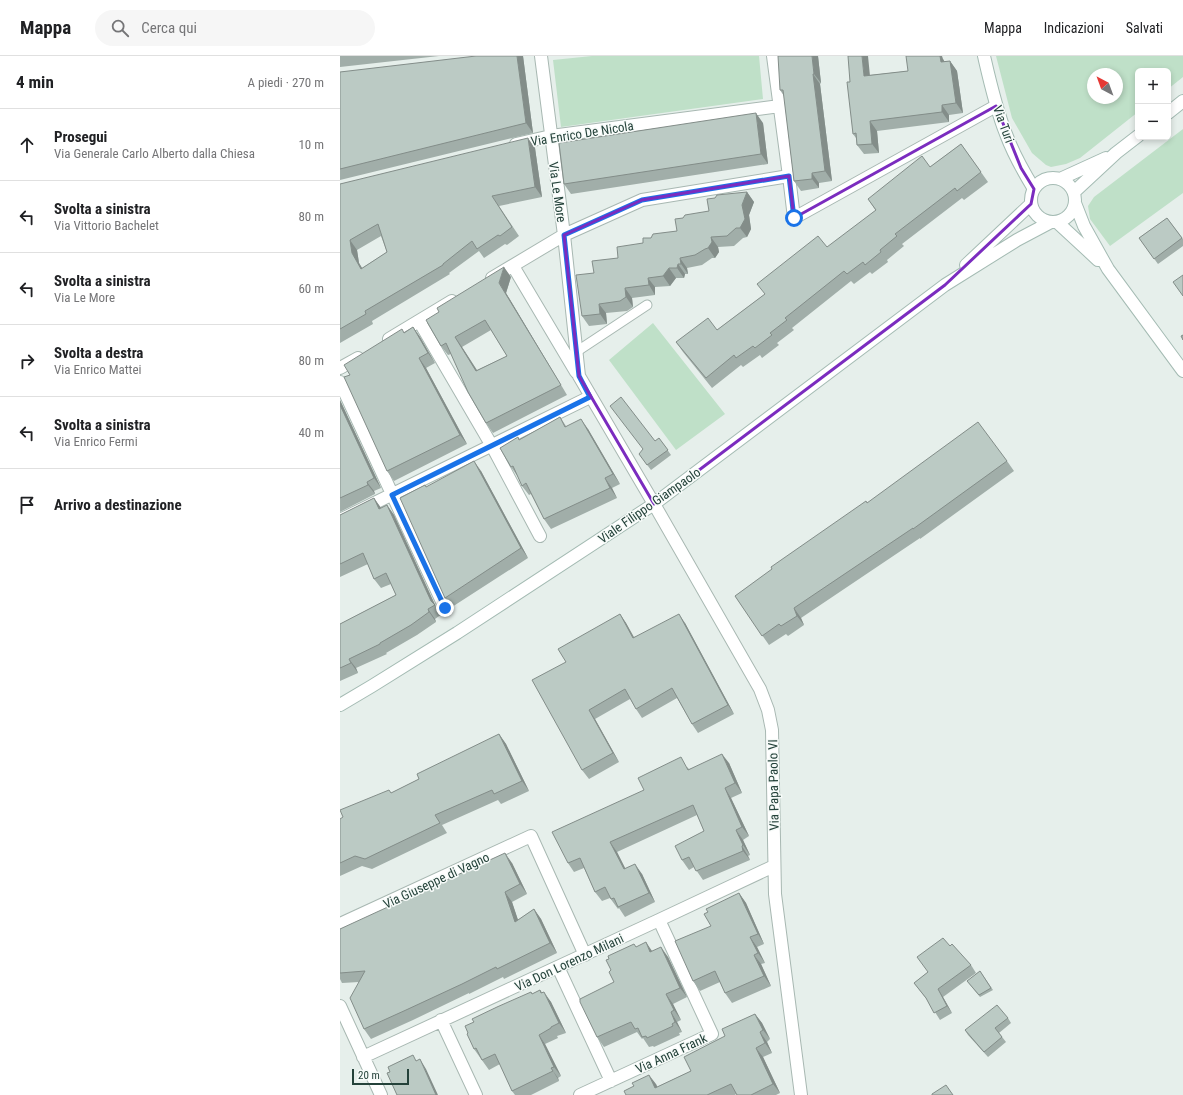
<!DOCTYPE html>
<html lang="it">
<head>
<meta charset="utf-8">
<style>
  :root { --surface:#fff; --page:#f6f6f6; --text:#202124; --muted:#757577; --line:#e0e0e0 }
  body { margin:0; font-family:"Roboto Condensed",sans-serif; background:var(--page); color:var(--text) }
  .controls { position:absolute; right:12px; top:12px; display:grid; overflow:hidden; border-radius:6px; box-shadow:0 2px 6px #0003 }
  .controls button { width:36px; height:36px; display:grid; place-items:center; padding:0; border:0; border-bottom:1px solid var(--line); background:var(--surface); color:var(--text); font:20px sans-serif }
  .compass { position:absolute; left:747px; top:12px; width:36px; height:36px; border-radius:50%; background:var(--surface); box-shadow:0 2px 6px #0003; rotate:319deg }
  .scale { position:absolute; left:12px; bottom:10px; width:57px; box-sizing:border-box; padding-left:4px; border:2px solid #24423a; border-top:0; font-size:11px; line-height:14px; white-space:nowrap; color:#24423a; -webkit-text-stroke:3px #f7fbf9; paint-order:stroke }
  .stop { position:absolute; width:12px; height:12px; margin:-9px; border:3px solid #1a73e8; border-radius:50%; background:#fff }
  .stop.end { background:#1a73e8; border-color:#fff; box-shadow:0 1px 4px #0008 }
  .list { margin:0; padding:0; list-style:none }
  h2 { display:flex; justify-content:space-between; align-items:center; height:52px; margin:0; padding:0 16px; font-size:17px }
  h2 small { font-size:13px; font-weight:400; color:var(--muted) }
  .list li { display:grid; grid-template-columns:26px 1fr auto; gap:12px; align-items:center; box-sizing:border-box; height:72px; padding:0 16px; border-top:1px solid var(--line) }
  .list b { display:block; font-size:15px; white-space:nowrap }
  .list p { margin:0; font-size:13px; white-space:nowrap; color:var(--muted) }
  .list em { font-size:13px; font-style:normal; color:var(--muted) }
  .icon { flex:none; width:22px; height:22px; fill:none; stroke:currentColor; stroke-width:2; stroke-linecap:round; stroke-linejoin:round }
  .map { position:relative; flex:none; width:843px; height:1039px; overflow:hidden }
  header { display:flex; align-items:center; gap:24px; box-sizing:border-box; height:56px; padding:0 20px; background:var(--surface); border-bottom:1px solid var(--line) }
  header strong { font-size:19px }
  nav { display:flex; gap:22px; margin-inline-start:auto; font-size:14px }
  .search { width:280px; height:36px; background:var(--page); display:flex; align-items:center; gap:10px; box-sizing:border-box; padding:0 14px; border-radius:22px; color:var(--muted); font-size:15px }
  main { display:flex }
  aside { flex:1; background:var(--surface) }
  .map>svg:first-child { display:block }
</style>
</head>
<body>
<header>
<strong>Mappa</strong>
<div class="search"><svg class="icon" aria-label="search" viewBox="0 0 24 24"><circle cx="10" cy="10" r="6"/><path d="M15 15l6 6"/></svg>Cerca qui</div>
<nav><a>Mappa</a><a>Indicazioni</a><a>Salvati</a></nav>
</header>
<main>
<aside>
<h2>4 min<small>A piedi · 270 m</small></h2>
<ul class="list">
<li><svg class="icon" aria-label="ahead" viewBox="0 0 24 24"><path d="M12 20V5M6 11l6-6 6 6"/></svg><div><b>Prosegui</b><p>Via Generale Carlo Alberto dalla Chiesa</p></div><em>10 m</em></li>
<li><svg class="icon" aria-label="left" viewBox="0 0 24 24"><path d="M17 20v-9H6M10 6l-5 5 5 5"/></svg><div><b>Svolta a sinistra</b><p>Via Vittorio Bachelet</p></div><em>80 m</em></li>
<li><svg class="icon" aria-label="left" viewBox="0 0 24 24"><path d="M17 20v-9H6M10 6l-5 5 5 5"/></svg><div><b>Svolta a sinistra</b><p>Via Le More</p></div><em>60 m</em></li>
<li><svg class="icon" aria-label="right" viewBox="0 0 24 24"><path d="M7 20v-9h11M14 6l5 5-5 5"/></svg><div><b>Svolta a destra</b><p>Via Enrico Mattei</p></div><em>80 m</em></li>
<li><svg class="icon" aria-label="left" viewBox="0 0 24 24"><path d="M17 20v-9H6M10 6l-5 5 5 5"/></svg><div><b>Svolta a sinistra</b><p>Via Enrico Fermi</p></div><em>40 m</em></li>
<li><svg class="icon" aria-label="arrive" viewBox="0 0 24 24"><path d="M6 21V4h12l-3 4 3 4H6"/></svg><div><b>Arrivo a destinazione</b></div></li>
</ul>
</aside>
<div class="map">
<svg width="843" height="1039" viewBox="0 0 843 1039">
  <rect width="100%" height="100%" fill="#e6efeb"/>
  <path fill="#bfe0c8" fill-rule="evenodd" d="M252,0h167l4,43 -202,28 -8,-67z
    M656,0h187v21l-15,12v-18h-30v41l-58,46 -14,6 -15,3 -5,-2 -14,-12 -20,-35zM753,18h24v24h-24z
    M843,73v64l-73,53 -20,-27 -2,-13 6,-9z
    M313,267l72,91 -49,36 -67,-90z"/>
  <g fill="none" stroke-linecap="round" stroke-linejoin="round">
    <g stroke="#a8b8b2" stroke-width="11">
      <path id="lane" d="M236,296l71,-47"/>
    </g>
    <g stroke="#a8b8b2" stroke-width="14">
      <path id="street" d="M201,0l23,179 15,141 75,128 106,185 8,21 4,20 3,164 26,201
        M433,0l16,120 5,42 202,-112
        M176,88l35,-8 229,-30
        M173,210l63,106
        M152,222l72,-43 78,-35 147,-24
        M79,265l73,125 48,90
        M49,283l63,-38
        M0,312l18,-10
        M0,326l105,226
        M0,464l250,-123
        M0,868l191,-88 54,119
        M218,911l53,114
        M0,950l41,89
        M101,964l35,75
        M23,1001l296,-137 115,-54
        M240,1039l132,-61 -53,-114"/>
    </g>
    <g stroke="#a4bbb3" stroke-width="14">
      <path id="secondary" d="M644,0c6,26 12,53 22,78 7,19 17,37 28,55
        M828,57l15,-12
        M691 144a22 22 0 1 1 44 0a22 22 0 1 1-44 0Z
        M720,123l46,-21
        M734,136l42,-39 22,-17
        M735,147l9,23 24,43 75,102
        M717,166l41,38
        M626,209l65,-61
        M0,649l32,-19 85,-53 197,-129 291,-219 72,-45 34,-18"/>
    </g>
    <use href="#lane" stroke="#fff" stroke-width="9"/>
    <use href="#street" stroke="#fff" stroke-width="12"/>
    <use href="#secondary" stroke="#fff" stroke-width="12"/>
  </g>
  <path fill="#a1aea9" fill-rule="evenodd" d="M0,0h99l-99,11z
    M183,0l10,77 -193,47v-108z
    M478,0l3,27 -1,1 12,97 -13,2v5l-18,3 -7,-10 -10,-85 -4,-6z
    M603,3l1,2h6l7,10 6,42 -14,2v7l-72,9 2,22 -15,1 -7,-9 -1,-7 -3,-4 -3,-52 20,-7 38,-4z
    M423,67l5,41 -197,30 -7,-10z
    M621,88l27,38 -24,18 -2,-2 -60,46 2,2 -17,14 1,2 -16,12 -2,-2 -16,12 -3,-3 -59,47 2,2 -17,13 2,2 -17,13 -2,-3 -17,12 -2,-2 -29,23 -29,-36 -7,-10 41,-12 159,-119 -8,-12 62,-32z
    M195,92l7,49 -43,9 20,30 -12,9 -2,-1 -21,14 -5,-7 -30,22 1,1 -78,47 1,3 -33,19v-159zM41,180l6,16 -25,16 -3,-5 -2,-13z
    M407,136l7,10 -5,13 2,14 -4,8 -4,1 -9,8 -16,1 1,5 -4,6h-3l-10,7 -15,3 1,6h-3l-1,4h-8l-6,8 -15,1v8l-23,3 1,9 -6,4 -21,2 1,11 -18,2 -7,-10 12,-43 24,-15 33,-20 26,-7 6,-13 26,-7z
    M827,162l16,21v7l-25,18 -19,-26z
    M171,221l-5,16 61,102 -74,38 -7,-10 -35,-69 -3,1 -7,-9zM151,274l16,26 -30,14 -15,-23z
    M73,271l7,10 15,26 -9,5 41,76 -73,37 -7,-10 -37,-96 54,-43z
    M0,344l41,88 -7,3 1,3 -35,18z
    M220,361l6,9 22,3 32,55 -8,4 5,10 -66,31 -7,-10 -13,-25 -2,1 -7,-9 -4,-9 -7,-10 9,-27z
    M319,382l12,17 -20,15 -12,-16z
    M667,405l7,10 -94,68v-1l-119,80 3,7 -16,11 -2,-2 -17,11 -34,-49 132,-93z
    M141,415l47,87 -76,49 -7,-9 -19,-111z
    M34,442l7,10 6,-3 7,10 42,92 6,7 -7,5 1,3 -19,13 -31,18 1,1 -31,14 2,5 -18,8v-57l56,-29 -5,-11 -10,4 -7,-9 -6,-15 -28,13v-62z
    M280,558l6,9 8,14 51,-14 49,91 -36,19 -6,-9 -15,-26 -35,20 -6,-9 -6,-10 -35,20 24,43 -30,17 -7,-9 -16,-108z
    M159,678l7,10 23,47 -28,13 -3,-4 -56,25 5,8 -75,36 -10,-3 -22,10v-57l79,-40z
    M389,707l13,30 -11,5 18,38 -6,4 7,15 -2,1 2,4 -47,20 -9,-13 -5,3 -7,-10 22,-29 -7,-16 -80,37 8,16 17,6 13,28 -30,15 -6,-9 -1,1 -8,-11 -8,3 -7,-9 -11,-24 -10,4 -6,-9 76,-73 43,-23 2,2z
    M172,807l15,31 -15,8 6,18 16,-11 7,10 16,34 -53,26 -1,-2 -34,17v-1l-56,27 -42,19 -7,-10 -5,-47 -17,1 -2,-4v-50z
    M399,837l7,10 18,41 -7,3 8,16 -4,1 10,22 -39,17 -7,-10 -5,-11 -20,9 -7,-10z
    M610,890l21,19 5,8 -33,24 9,16 -12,7 -12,-19 -14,-18 14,-11z
    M296,891l16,4 16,6 19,40 -14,7 8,16 -4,2 5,10 -3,1 1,2 -26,12 -1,-1 -4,1 -6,-9 -1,1 -5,-7 -33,15 -7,-10 17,-55z
    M640,915l13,19 -13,7 -13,-16z
    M200,934l11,12 15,31 -9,3 1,2 -13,6 16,32 -3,2 1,3 -28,14h-16l-3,-4 -12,-27 -11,6 -15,-21 -6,-16 63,-41 1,2z
    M415,958l7,9 8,16 -3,3 5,11 -9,4 17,36 -4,2h-39l-1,-1 -1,1h-109l8,-9 22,-2 1,3 34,-16 34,-35z
    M668,962l3,5 -12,10 7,9 -18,15 -20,-22 -3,-5z"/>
  <path fill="#838d89" d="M177,0h6l10,77 -7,-10z
    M472,0h6l3,27 -7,-9z
    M522,0h6l3,30 -7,-10z
    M597,0h5l1,3 4,7 1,6z
    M610,5l7,10 6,42 -7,-10z
    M473,18l7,10 12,97 -7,-10z
    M602,49l7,10v7l-7,-10z
    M416,57l7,10 5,41 -7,-10z
    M530,65l7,10 2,22 -7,-9z
    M188,82l7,10 7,49 -7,-10z
    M472,117l7,10v5l-7,-9z
    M407,136l7,10 -5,13 2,14 -4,8 -7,-9 2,-23z
    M371,181l7,10 1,5 -4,6 -7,-10z
    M10,184l7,10 2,13 9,15 -7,-9 -9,-16z
    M340,202l7,10 1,6 -7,-10z
    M338,208l7,10 -1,4 -7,-10z
    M164,211l7,10 -5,16 61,102 -6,-10 -62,-102z
    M329,212l7,10 -6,8 -7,-10z
    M308,222l7,9v8l-6,-10z
    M285,232l7,10 1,9 -7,-10z
    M259,248l7,9 1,11 -7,-10z
    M73,271l7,10 15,26 -7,-10z
    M115,281l7,10 21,33 -7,-9z
    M79,302l7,10 41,76 -7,-9z
    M0,344l41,88 -7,-10 -34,-73z
    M241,363l7,10 32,55 -7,-10z
    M134,405l7,10 47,87 -7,-10z
    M265,422l7,10 5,10 -7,-10z
    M27,426l7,9 1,3 -7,-9z
    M34,442l7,10 -2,1z
    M47,449l7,10 42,92 -5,-6z
    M454,552l7,10 3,7 -7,-9z
    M88,553l7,10 1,3 -7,-10z
    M280,558l6,9 13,24 -6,-9z
    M339,558l6,9 49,91 -6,-9z
    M9,603l7,9 2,5 -7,-10z
    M249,654l6,9 24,43 -6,-9z
    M159,678l7,10 23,47 -7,-10z
    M382,698l7,9 13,30 -7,-10z
    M385,732l6,10 18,38 -7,-9z
    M396,774l7,10 7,15 -7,-10z
    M270,786l7,10 13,26 -6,-9z
    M402,790l6,10 2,4 -7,-9z
    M165,797l7,10 15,31 -7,-10z
    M295,808l7,10 13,28 -6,-9z
    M165,836l7,10 10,30 -7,-10z
    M399,837l7,10 18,41 -6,-10z
    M194,853l7,10 16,34 -7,-10z
    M410,881l7,10 8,16 -7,-10z
    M306,886l6,9 -2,1z
    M321,891l7,10 19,40 -7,-9z
    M414,899l7,9 10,22 -7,-10z
    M598,933l5,8 9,16 -5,-7z
    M204,936l7,10 15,31 -7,-10z
    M326,938l7,10 8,16 -7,-10z
    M331,956l6,10 5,10 -7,-10z
    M415,958l7,9 8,16 -7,-9z
    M420,976l7,10 5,11 -7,-10z
    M199,979l6,9 16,32 -7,-9z
    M416,992l7,9 17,36 -7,-9z
    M80,1003l6,10 12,26h-2z
    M211,1012l7,10 1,3 -6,-10z
    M309,1019l7,9 5,11 -6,-7z"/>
  <path fill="#bbcac4" stroke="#838d89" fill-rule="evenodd" d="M136,0h41l9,67 -186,46v-97z
    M438,0h34l2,18h-1l12,97 -13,2v6l-18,2 -11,-91h-3z
    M508,0h14l2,20 44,-5 -2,-15h34l1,6 9,-1 6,42 -14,2v7l-72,9 2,23 -15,1 -1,-12 -3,1 -6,-52h3z
    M416,57l5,41 -197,30 -5,-41z
    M188,82l7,49 -43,9 20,31 -12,9 -2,-1 -21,14 -5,-8 -29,23v1l-78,46 1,3 -26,15v-145zM38,168l9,28 -26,17 -9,-16 -2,-13z
    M621,88l20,28 -24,19 -2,-3 -60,46 2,2 -17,14 1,2 -16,13 -2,-3 -16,12 -3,-3 -59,47 2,2 -17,13 2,2 -17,13 -2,-2 -17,12 -2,-3 -28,23 -30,-36 32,-24 9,12 48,-36 -8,-10 61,-48 9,11 49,-37 -8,-11 54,-43 8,11z
    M407,136l-5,13 3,14 -5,9h-4l-9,8 -16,1 1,5 -4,6 -3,1 -10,6 -15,3 1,6h-3l-1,4h-8l-6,8 -15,2 1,7 -24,3 1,9 -6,4 -21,3 1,10 -18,2 -6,-41 18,-2 -2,-12 26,-3 -1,-11 26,-4v-5h8l2,-4 24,-3 -2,-12 8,-1 2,-3 24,-4 -2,-12 8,-1 2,-3z
    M827,162l15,20 -28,21 -15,-21z
    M164,211l-5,16 62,102 -75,38 -18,-31 -22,-49 -5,3 -15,-26 13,-8 -2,-4zM145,264l22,36 -31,15 -21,-34z
    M843,219v21l-10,-14z
    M73,271l15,26 -9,5 41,77 -73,36 -43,-94 6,-2 -6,-10 58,-36 2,4z
    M843,279v5l-2,-4z
    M281,341l34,44 4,-3 9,12 -21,15 -8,-11 4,-5 -33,-43z
    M0,349l34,73 -7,4 1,3 -28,13z
    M220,361l5,10 16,-8 32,55 -8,4 5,10 -66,31 -18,-36 -4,3 -9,-20 -2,1 -11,-19 18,-11 1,3z
    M638,366l29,39 -94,68v-1l-119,80 3,8 -16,10 -2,-2 -17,12 -27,-40 37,-27 -1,-2 95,-66 1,2z
    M134,405l47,87 -76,50 -45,-100 25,-13 1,2z
    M34,442l5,11 8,-4 44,96 4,4 -7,4 1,3 -18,13 -31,18v1l-31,15 2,4 -11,5v-44l56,-29 -10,-22 -12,6 -11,-26 -23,11v-49z
    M280,558l13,24 46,-24 49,91 -36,19 -20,-36 -36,21 -11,-20 -36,21 24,43 -31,17 -50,-90 34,-18 -8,-13z
    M159,678l23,47 -28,13 -2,-4 -57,25 5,8 -75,36 -10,-3 -15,7v-44l3,-2 -3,-7 49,-20 2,3 28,-14 -2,-5z
    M382,698l13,29 -10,5 17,39 -6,3 7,15 -1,1 1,5 -47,20 -7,-14 -7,3 -7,-14 29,-15 -11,-26 -83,37 14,27 11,-5 14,29 -31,14 -4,-9 -3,1 -6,-12 -10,5 -15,-34 -12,5 -16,-31 92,-42 -6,-12 43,-21 7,13z
    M165,797l15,31 -15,8 10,30 19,-13 16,34 -53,26 -1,-2 -34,17 -56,26 -42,19 -14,-31 15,-27 -25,2v-44z
    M399,837l19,41 -8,3 8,16 -4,2 10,21 -39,17 -10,-22 -22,10 -18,-40 36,-15 -7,-12 4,-2 -2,-3z
    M603,882l7,8 2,-2 19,21 -33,24 9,17 -13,7 -8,-15 -12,-15 14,-11 -11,-15z
    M306,886l4,10 11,-5 19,41 -14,6 8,16 -3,2 4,10 -3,2 1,2 -26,12 -1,-2 -4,1 -4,-9 -3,1 -4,-7 -34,15 -17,-35v-3l34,-17 -5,-10 2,-2 -5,-10 3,-1 -1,-3 26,-12 2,3z
    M640,915l11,17 -12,7 -12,-14z
    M200,934l1,3 3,-1 15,31 -8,4v1l-12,7 15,32 -3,1 2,3 -41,20 -17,-37 -13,6 -6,-12 -2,1 -7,-15 1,-1 -3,-7 9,-4 -2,-3 25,-12 34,-15 1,2z
    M657,949l11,13 -13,10 7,9 -18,15 -19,-22z
    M415,958l8,16 -3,2 5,11 -9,5 17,36 -22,11h-14l-6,-11 -24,11h-81l-2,-4 10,-5 -2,-3 17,-8 6,13 36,-17 -7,-14 41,-21 -3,-7z
    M73,999l3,6 4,-2 16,36h-39l-10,-22 3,-1 -2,-5z
    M606,1029l7,10h-21v-1z"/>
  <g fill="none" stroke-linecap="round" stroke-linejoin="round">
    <path stroke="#1a73e8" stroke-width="5" d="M105,552l-53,-113 198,-98 -11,-21 -15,-141 78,-35 147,-24 5,42"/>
  </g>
  <path fill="none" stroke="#7b2cbf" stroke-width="3" stroke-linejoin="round" d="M656,50l25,62 13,21 -3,15 -86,81 -291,219 -75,-128 -15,-141 78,-35 147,-24 5,42z"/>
  <g text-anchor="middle" stroke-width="3" stroke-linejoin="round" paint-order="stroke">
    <g font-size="13" fill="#24423a" stroke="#f7fbf9">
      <text transform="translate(664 68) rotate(70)" y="5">Via Turi</text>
      <text transform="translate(242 77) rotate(-9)" y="5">Via Enrico De Nicola</text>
      <text transform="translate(218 136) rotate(82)" y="5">Via Le More</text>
      <text transform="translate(309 449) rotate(-35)" y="5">Viale Filippo Giampaolo</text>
      <text transform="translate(433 729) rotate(-91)" y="5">Via Papa Paolo VI</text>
      <text transform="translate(96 824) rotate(-25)" y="5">Via Giuseppe di Vagno</text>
      <text transform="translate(229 906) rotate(-25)" y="5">Via Don Lorenzo Milani</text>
      <text transform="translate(331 997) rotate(-25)" y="5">Via Anna Frank</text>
    </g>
  </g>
</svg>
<div class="controls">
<button>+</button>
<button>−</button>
</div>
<svg class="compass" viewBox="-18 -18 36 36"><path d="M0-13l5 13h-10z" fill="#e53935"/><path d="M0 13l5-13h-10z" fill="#757577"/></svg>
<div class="scale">20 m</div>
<div class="stop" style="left:454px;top:162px"></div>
<div class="stop end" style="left:105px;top:552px"></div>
</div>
</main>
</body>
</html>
